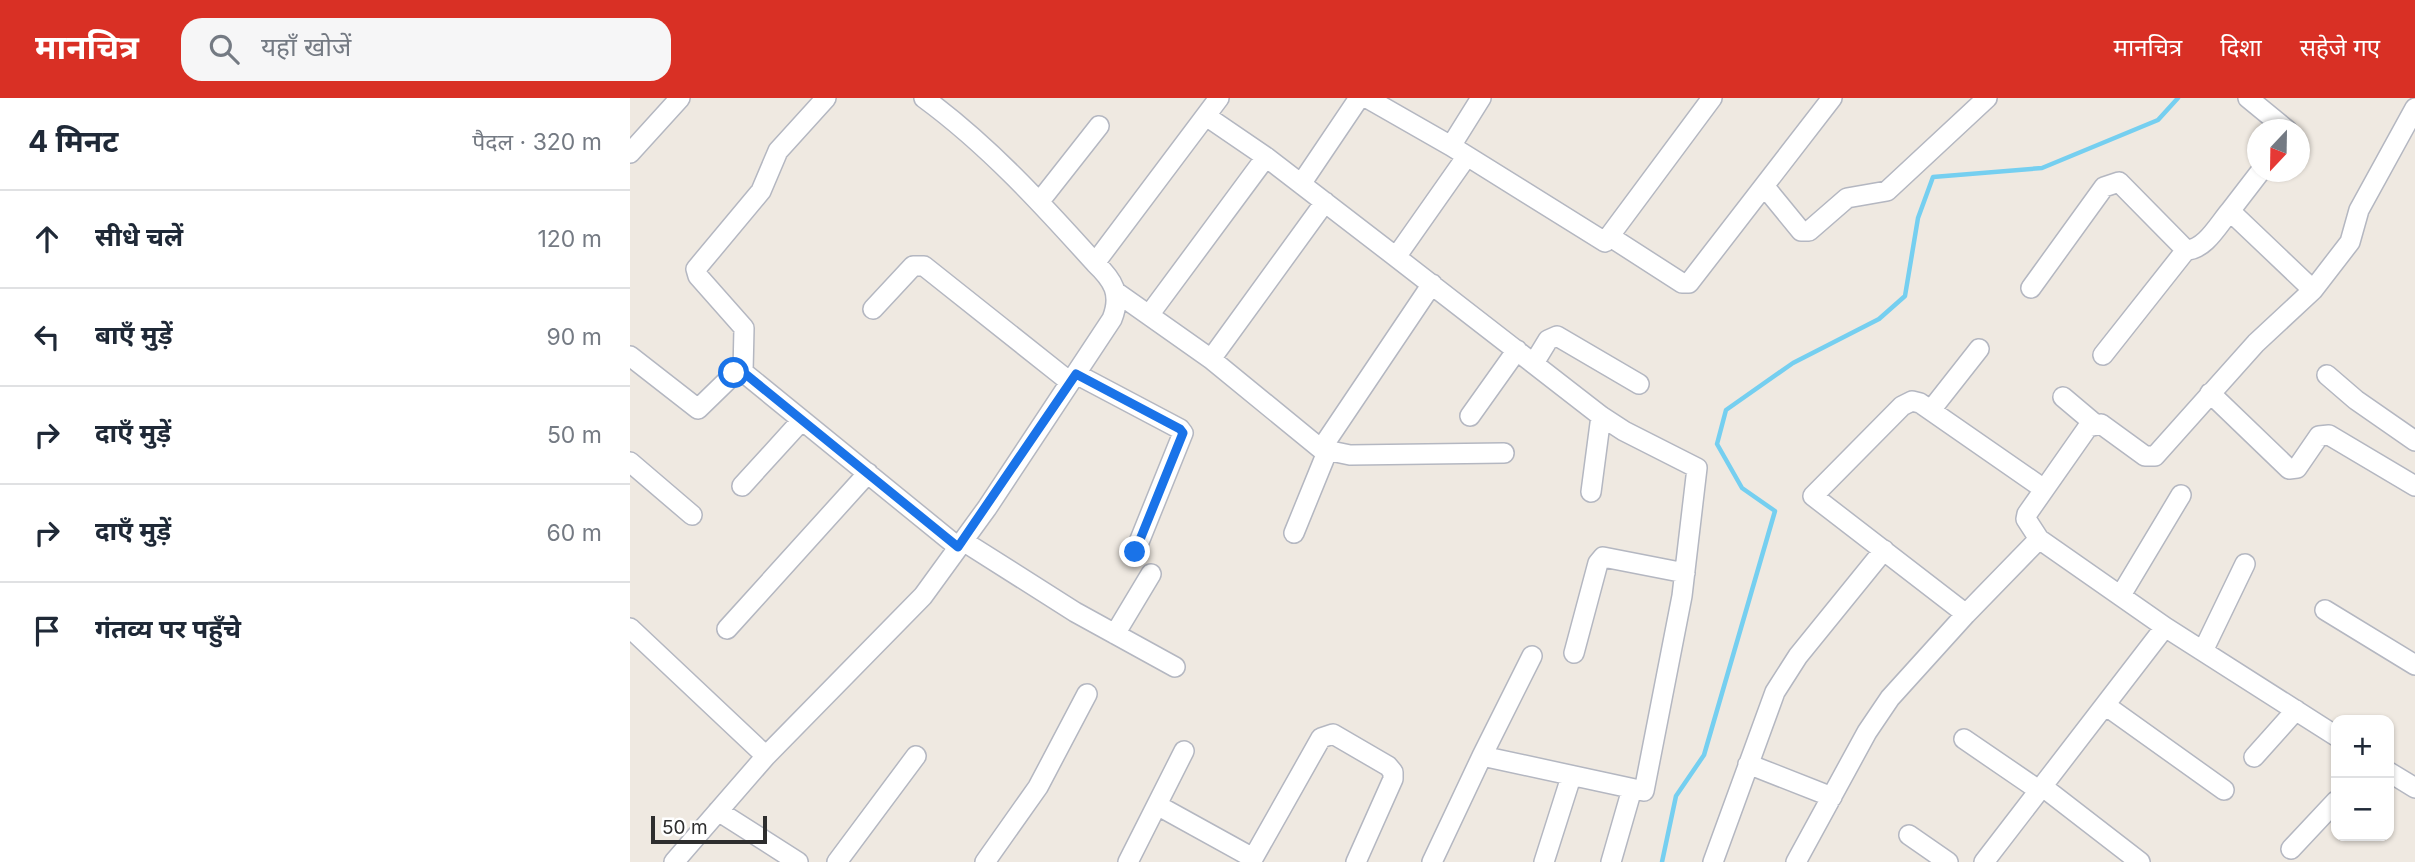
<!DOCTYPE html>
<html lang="hi">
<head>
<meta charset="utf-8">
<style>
  :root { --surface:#fff; --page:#f6f6f7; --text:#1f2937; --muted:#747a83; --line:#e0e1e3; --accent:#d93025 }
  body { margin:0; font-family:Inter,"Noto Sans Devanagari",sans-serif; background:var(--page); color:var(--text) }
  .controls { position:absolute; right:21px; bottom:21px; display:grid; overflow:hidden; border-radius:14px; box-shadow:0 2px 5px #0004 }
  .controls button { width:63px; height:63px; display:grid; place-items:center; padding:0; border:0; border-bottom:2px solid var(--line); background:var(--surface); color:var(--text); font:35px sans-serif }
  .compass { position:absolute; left:1617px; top:21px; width:63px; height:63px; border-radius:50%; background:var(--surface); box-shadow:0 2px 5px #0004; rotate:202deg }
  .scale { position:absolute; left:21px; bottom:18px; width:116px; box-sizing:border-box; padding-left:7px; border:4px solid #2e2e2e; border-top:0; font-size:19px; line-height:24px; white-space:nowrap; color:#2e2e2e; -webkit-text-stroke:5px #fff; paint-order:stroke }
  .stop { position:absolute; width:21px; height:21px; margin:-16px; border:5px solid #1a73e8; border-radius:50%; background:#fff }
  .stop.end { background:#1a73e8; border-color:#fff; box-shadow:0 2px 7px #0008 }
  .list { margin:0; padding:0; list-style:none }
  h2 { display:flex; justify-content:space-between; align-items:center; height:91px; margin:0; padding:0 28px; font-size:30px }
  h2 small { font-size:23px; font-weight:400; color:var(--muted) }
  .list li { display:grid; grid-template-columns:46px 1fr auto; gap:21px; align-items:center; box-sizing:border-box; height:98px; padding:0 28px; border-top:2px solid var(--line) }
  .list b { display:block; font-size:26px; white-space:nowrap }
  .list em { font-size:23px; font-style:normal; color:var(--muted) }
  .icon { flex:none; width:38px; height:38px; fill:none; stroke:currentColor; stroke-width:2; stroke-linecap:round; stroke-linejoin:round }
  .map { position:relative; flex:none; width:1785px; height:764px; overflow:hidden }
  header { display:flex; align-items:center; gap:42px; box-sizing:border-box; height:98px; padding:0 35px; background:var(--accent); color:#fff }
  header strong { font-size:33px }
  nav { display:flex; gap:38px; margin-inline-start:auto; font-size:24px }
  .search { width:490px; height:63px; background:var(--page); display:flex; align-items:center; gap:18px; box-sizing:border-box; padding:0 24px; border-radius:21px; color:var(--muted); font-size:26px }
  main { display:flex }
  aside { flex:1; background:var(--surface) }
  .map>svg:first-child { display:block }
</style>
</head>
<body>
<header>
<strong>मानचित्र</strong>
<div class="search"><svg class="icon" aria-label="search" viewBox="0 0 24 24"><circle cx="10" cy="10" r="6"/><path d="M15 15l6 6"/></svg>यहाँ खोजें</div>
<nav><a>मानचित्र</a><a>दिशा</a><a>सहेजे गए</a></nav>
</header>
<main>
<aside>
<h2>4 मिनट<small>पैदल · 320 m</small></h2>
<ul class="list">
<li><svg class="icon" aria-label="ahead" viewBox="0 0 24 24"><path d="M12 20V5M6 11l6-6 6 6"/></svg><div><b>सीधे चलें</b></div><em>120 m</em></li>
<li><svg class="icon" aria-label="left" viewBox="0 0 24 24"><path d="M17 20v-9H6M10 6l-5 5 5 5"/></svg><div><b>बाएँ मुड़ें</b></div><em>90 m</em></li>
<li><svg class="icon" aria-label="right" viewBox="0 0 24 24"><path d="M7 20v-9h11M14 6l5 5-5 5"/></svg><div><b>दाएँ मुड़ें</b></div><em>50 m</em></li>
<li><svg class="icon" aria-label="right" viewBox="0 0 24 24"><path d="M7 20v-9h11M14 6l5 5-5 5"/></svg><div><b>दाएँ मुड़ें</b></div><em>60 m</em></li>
<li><svg class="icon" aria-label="arrive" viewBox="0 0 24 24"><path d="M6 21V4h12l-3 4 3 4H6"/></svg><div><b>गंतव्य पर पहुँचे</b></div></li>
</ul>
</aside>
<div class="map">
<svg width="1785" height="764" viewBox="0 0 1785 764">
  <rect width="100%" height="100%" fill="#efe9e1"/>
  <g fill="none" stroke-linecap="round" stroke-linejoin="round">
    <path stroke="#75cff0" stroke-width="4.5" d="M1032,764l14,-66 28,-41 71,-244 -33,-23 -25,-44 9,-34 67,-47 86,-44 26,-23 13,-78 15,-41 109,-9 116,-48 20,-22"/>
    <g stroke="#b4b7c1" stroke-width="22">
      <path id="minor" d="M294,0c64,47 118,106 171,165
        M737,0l84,48 154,96 107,-144
        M1618,0l39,32
        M576,18l60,41 130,100 71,-101
        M821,48l30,-48
        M0,55l50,-55
        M1630,74l-30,39 83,79
        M671,86l58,-86
        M1135,89l36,44h8l38,-33 40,-7 100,-93
        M410,103l59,-75
        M979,138l73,47h7l143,-185
        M766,159l205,159 23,15 73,37 -15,128 -38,195 -162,-35 -50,106
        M1401,190l73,-101 15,-5 67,68c19,0 32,-25 44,-39
        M486,194l95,67 110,90 29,6 154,-2
        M243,211l40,-43h11l146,116
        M519,217l117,-158
        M1473,257l83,-105
        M0,258l68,53 37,-36 8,-1 215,175
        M581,261l114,-157
        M904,265l14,-23 9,-4 82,48
        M113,274l1,-44 -46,-52 -2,-7 65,-78 17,-40 48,-53
        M446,276l104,55 3,4 -48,119
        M1697,277l29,25 59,41
        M1580,295l79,76 8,-1 22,-32 10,-1 86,51
        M1433,299l32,27
        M1301,312l48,-61
        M840,318l47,-66
        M691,351l111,-165
        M0,364l62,53
        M112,388l60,-66
        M961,394l10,-76
        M664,435l33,-81
        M1409,441l-73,75 -153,-118 89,-90 10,-5 8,2 124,86
        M333,443l112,71 100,55
        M1491,497l60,-100
        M1695,512l90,55
        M1535,529l-126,-88 -13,-20 1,-5 61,-87 13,-3 44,32h10l101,-113 57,-53 37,-48 9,-32 56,-102
        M0,530l136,128
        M97,531l141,-156
        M485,536l36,-60
        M1573,553l42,-87
        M944,555l24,-90 5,-6 82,16
        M1475,607l119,85
        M1334,641l76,52
        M852,658l50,-100
        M1624,659l42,-47
        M1118,666l84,33
        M1759,674l26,16
        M1413,689l97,75
        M527,707l96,53
        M88,713l80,51
        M1279,737l39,27
        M1661,751l45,-48
        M44,764l92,-106 157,-160 64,-88 125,-189c10,-25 1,-39 -17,-56l124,-165
        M207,764l79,-106
        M355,764l53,-75 49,-93
        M498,764l56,-111
        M621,764l70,-124 12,-4 55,32 5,6v7l-37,83
        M914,764l27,-85
        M981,764l21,-73
        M1083,764l62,-170 23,-36 86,-106
        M1166,764l71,-130 23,-34 76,-84
        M1354,764l181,-235 171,109"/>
    </g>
    <use href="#minor" stroke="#fff" stroke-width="19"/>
  </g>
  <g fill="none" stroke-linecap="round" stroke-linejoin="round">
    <path stroke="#1a73e8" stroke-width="9" d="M104,275l9,-1 215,175 118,-173 104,55 3,4 -48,119"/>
  </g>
</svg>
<div class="controls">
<button>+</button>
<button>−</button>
</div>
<svg class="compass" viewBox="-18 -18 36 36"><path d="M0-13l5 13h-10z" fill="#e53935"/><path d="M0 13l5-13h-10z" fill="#747a83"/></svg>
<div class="scale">50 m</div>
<div class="stop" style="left:104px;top:275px"></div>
<div class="stop end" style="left:505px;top:454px"></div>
</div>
</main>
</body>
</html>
